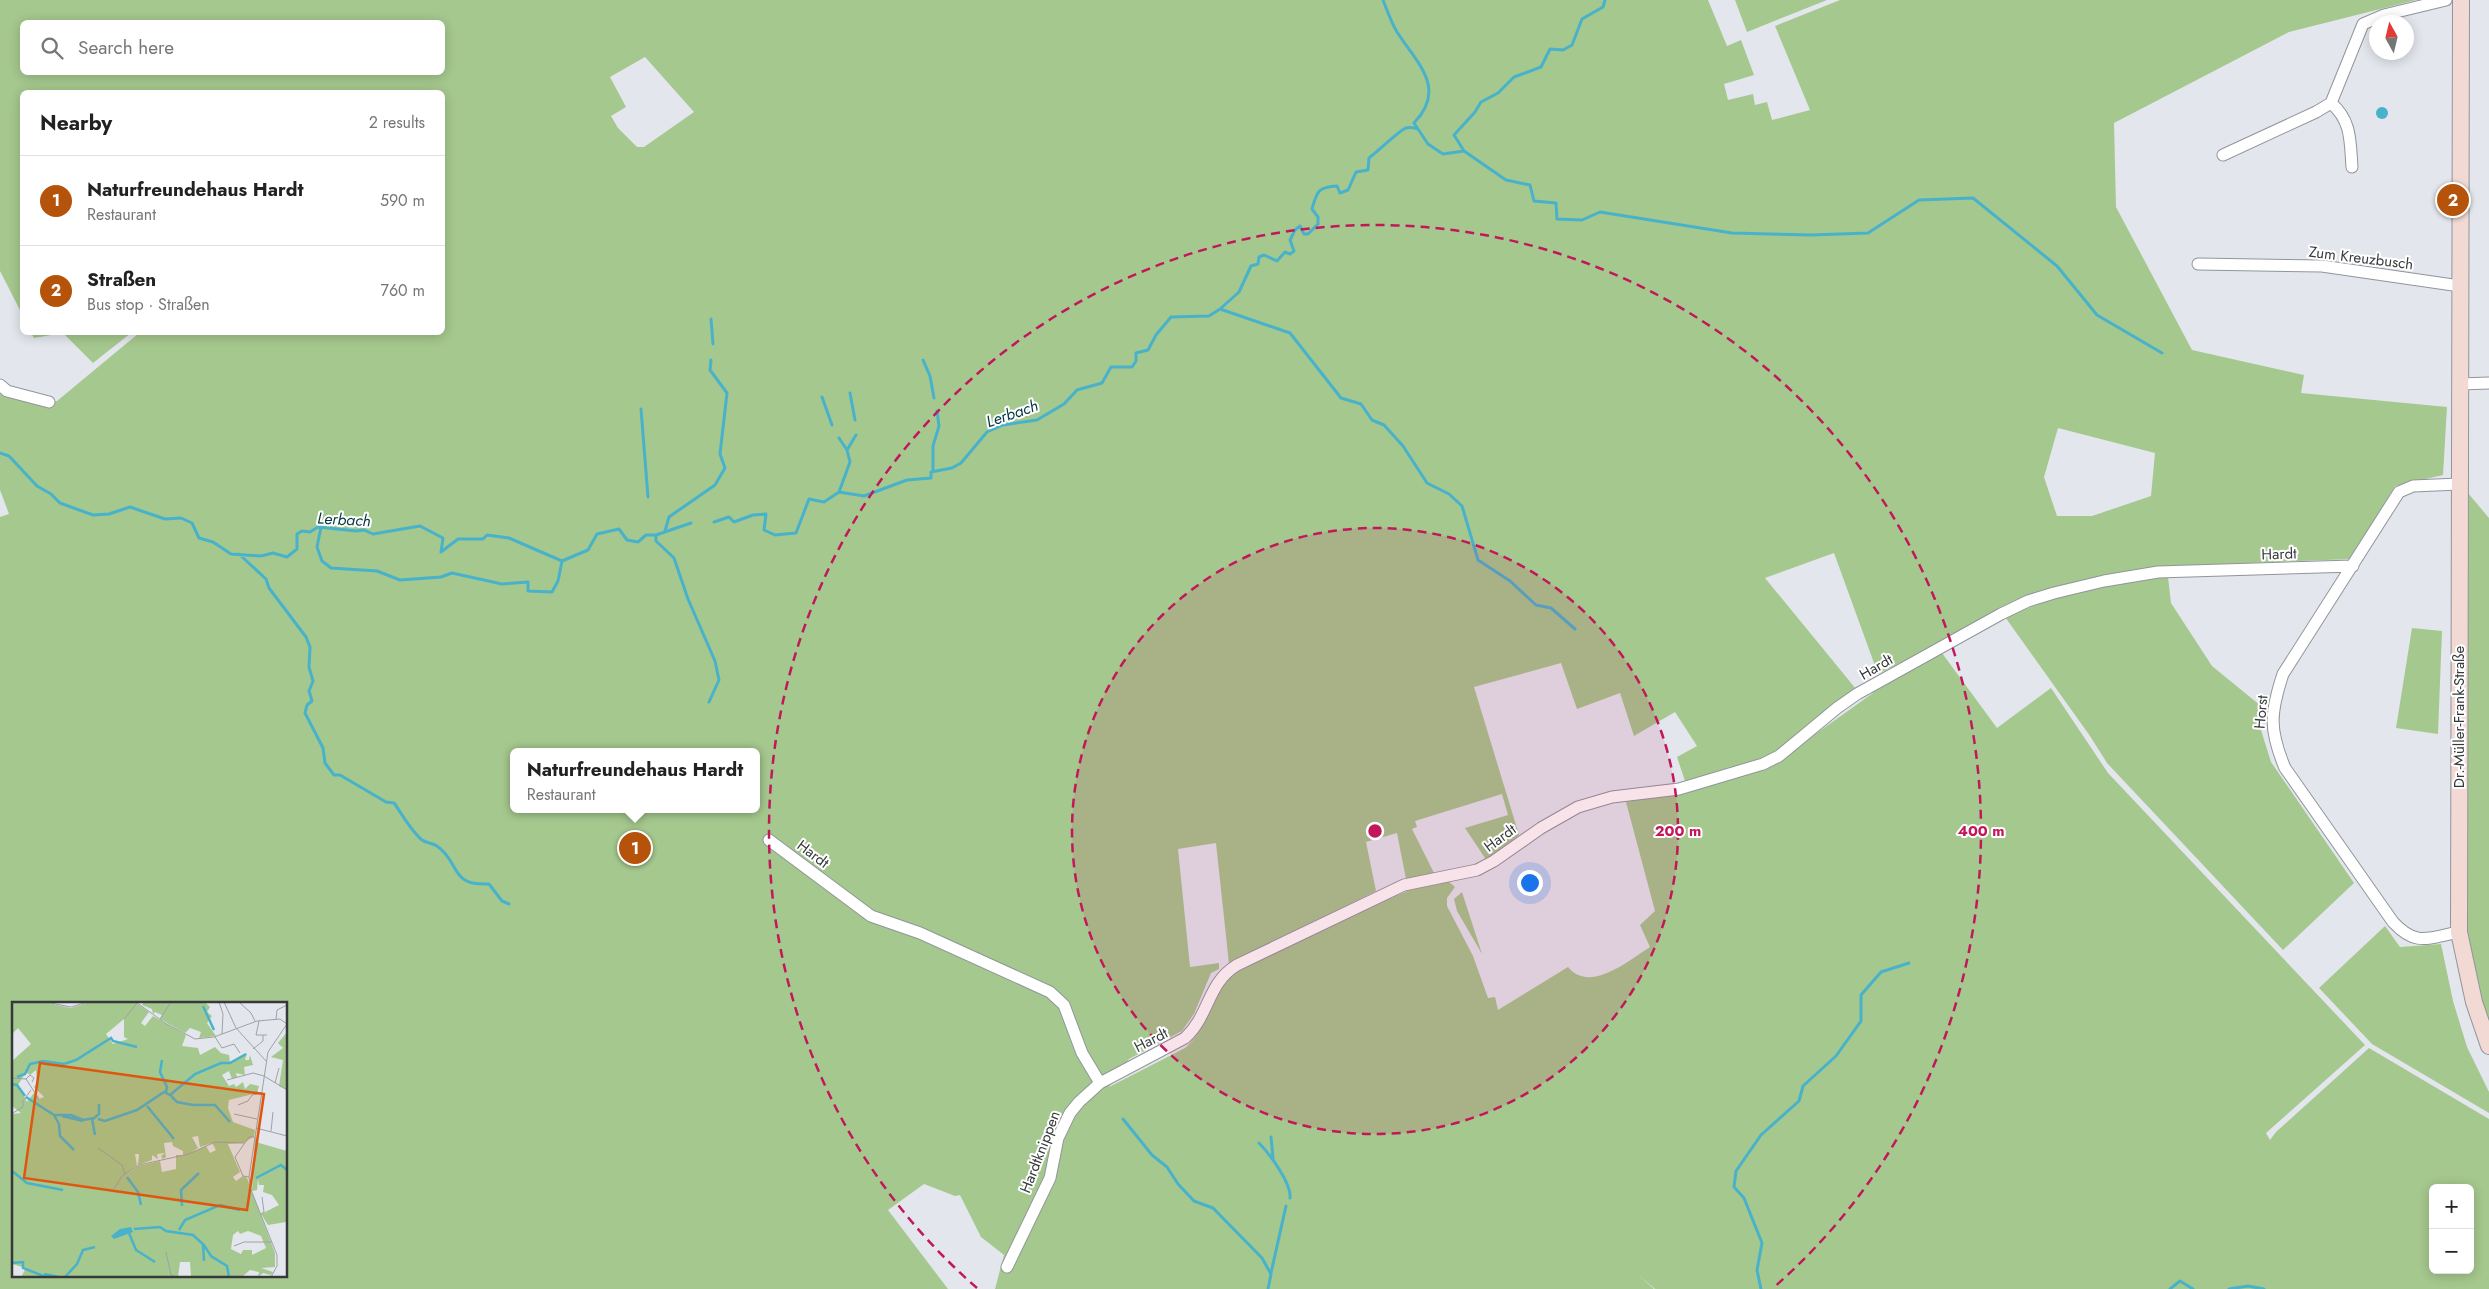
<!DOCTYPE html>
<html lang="en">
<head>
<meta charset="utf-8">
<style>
  :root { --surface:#fff; --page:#f6f6f6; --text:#222; --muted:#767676; --line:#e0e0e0; --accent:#b45309 }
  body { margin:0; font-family:Jost,sans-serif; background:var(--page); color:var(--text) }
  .controls { position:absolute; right:15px; bottom:15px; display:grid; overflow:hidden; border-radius:8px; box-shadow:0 2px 12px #0003 }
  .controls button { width:45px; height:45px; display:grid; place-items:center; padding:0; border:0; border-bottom:1px solid var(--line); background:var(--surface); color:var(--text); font:25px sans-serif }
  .compass { position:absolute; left:2369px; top:15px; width:45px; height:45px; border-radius:50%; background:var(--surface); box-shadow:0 2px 12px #0003; rotate:352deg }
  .you { position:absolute; left:1529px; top:882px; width:18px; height:18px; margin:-12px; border:4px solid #fff; border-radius:50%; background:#1a73e8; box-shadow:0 0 0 8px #1a73e833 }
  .badge { display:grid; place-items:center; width:32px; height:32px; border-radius:50%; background:var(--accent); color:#fff; font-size:16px; font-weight:700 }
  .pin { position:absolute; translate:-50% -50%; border:2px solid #fff; box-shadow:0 1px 5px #0006 }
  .popup { position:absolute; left:510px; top:748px; width:250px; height:65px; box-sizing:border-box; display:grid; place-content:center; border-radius:8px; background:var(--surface); filter:drop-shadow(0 1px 4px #0005); font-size:16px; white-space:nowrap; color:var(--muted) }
  .popup b { font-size:19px; color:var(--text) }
  .popup::after { content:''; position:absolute; left:50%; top:100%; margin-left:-10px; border:10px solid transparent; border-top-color:var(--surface) }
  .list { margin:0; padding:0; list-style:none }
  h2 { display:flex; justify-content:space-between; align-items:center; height:65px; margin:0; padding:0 20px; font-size:21px }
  h2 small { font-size:16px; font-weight:400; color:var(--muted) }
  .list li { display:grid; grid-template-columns:32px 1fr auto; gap:15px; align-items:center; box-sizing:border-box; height:90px; padding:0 20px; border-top:1px solid var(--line) }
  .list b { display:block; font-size:19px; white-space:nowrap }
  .list p { margin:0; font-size:16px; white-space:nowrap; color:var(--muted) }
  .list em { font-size:16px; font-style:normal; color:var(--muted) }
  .icon { flex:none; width:28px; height:28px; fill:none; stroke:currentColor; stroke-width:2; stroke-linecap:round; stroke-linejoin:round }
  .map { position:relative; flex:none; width:2489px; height:1289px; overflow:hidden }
  .search { position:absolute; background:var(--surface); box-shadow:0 2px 12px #0003; left:20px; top:20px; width:425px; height:55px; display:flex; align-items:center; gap:12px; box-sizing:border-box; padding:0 18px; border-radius:8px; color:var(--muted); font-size:19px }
  .panel { position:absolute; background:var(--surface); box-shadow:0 2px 12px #0003; left:20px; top:90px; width:425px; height:245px; border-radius:8px }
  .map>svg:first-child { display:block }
</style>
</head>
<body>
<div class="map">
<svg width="2489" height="1289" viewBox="0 0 2489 1289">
  <rect width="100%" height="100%" fill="#e3e7ed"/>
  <path fill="#a5c88e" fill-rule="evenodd" d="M0,0h1708l19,46 14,-6 13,35 -30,9 4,16 25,-6 2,11 12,-3 5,18 38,-10 -35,-84 65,-26h576l-127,32 -175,91 2,84 76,143 112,25 -3,18 146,14 -4,68 -48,11 -44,73 -177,7 -62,9 -82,22 -152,77 -44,-121 -69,25 91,111 -72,58 -16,10 -83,24 -8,-24 20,-11 -22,-34 -41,24 -14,-43 -43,16 -16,-46 -87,24 45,148 -32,26 -22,-33 43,-13 -6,-21 -87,27 2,6 -5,2 22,44 -28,6 -9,-46 -31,9 10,49 -147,73 -13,-121 -38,6 12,118 29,-4v6l-8,4 -17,41 -12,17 -53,28 -20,28 76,-39c23,-20 26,-48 43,-73l151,-72 31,-13 38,-9 7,6 -8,11v8l26,50 15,42 7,-1 3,13 70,-43c22,27 61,-7 82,-20l-10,-22 15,-14 -29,-109 40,-7 99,-25 108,-77 -1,-3 70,-37 55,75 54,-40 57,85 257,272 -99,88 4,7 6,-8 93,-84 120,71v170h-834l-18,-15 17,15h-659l9,-34 -23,-18 -21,-42 -5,1 -31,-12 -36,26 60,79h-948v-772l9,-3 -9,-24v-100l46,13 11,-2 82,-68 303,-1v-240h-420v222l-22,-43zM22,22h420v50h-420zM645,57l49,55 -50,35h-7l-19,-19 -7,-12 15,-9 -16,-30zM2058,428l97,25 -4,43 -59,20h-35l-13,-39zM514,752h242v57h-242zM14,1003h272v272h-272zM2433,1188h37v82h-37z
    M1735,0h92l-80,32z
    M31,333h100l-38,30 -30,-30 -29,5z
    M2462,486l27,32v508l-8,-20 -17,-76z
    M2168,577l3,26 41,63 49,40v24l10,32 83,121 -71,67 -176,-187 -17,-27 -85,-119 51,-20 75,-17z
    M2412,628l30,3 -4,103 -42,-6z
    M1462,892l20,62 -25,-43 -3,-12z
    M2385,926l15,21 41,-3 12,57 14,46 22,45v21l-117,-69 -53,-56z"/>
  <path fill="#49b2cb" d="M2376 113a6 6 0 1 1 12 0a6 6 0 1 1-12 0Z"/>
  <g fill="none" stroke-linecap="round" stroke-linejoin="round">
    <path stroke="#49b2cb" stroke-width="3" d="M1383,0c4,10 8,22 14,32 19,30 51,56 17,91l4,6
      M1464,151l42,29 24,5 4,16 22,2 1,16 25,1 18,-8 132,21 79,2 57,-2 51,-33 54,-2 84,68 40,49 65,38
      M1220,309l70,24 51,65 20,6 11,16 12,5 19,21 24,37 22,11 13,12 16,54 32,21 26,24 15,3 24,21
      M711,319l2,25
      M923,360l7,16 4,22
      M850,393l5,27
      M822,397l10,28
      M641,409l7,88
      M839,438l8,12
      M0,453l9,3 28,30 14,8 9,9 33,12 16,-1 21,-7 35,12 16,-1 11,5 7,15 14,4 18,12 30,2 12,-3 14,4 10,-8v-15l5,-3 8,1 8,-5 38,4 8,-1 9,4 47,-8 23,12 -2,14 17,-13h25l4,-4 22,3 53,23 26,-11 9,-16 22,-5 8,11 11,2 8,-7h10l35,-12
      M933,471v-25l6,-20 -2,-15
      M839,492l11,-30 -3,-12 9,-15
      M714,522l15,-5 5,5 19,-7 13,-1 -2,16 11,5 21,-2 13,-34 15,3 15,-10 25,4 43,-16 24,-2v-6l21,-4 9,-5 26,-31 16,-7 34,-5 27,-16 13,-14 25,-7 9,-16h21l4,-6v-8l12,-3 8,-15 15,-18 38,-1 11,-7 19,-17 12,-26 7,-2 1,-7 5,-2 13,6 8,-9 5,2 4,-3 -4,-11 5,-10 5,-4 4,8h4l10,-10v-7l-6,-8c5,-17 5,-22 25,-23l3,7 8,-3 8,-18 12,-2 1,-12c8,-6 32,-29 37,-30 4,-1 9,0 12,1l10,15 15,10 21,-3 -10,-16 21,-23 6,-10 17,-9 16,-16 27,-10 9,-18 13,1 9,-5 10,-26 21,-12 2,-7
      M321,527l-4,20 5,14 9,7 46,3 23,9 41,-3 11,-4 50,11 26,-2v9l24,1 6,-11 4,-20
      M665,531l4,-14 46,-32 10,-17 -5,-14 7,-61 -17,-23 1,-10
      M656,535v6l18,17 14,41 27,62 4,19 -10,22
      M239,554l27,25 3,9 37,49 4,10 -1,20 4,14 -4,10 3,10 -5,4 -2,8 18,35 2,15 9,12h6l46,27 8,1c8,11 17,28 28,37 4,3 11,3 15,6 24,17 12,40 52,38l13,17 7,3
      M1123,1119l29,36 15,12 11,17 16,17 19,7 49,50 9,16 -3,15
      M1271,1137l2,21
      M1259,1143c10,10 33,41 31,55
      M1271,1273l15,-67
      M1761,1289l-4,-19 5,-27 -18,-45 -10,-11 2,-16 25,-36 38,-34 4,-15 33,-30 25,-35v-26l20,-23 28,-9
      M2170,1289l10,-8 13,8
      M2229,1289l19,-3 16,3"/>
    <g stroke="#91959b" stroke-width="13">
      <path id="street" d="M2331,103c21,18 19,39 21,64
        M2223,155l93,-43 15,-9 32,-79 21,-9 62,-15
        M2198,264l124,2 138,20
        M2460,384l29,-1
        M0,385l7,6 42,11
        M769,840l102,76 49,17 130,59 14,13 18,48 18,30
        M2459,932c-31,6 -43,15 -66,-10l-108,-154c-16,-38 -15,-55 -2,-94l116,-182 14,-6 46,-2
        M1007,1267l43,-89 8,-40 12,-25 9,-11 21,-19 85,-45c25,-23 22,-55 52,-73l167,-80 73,-15 17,-9 47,-33 37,-21 34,-10 67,-8 84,-25 16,-8 58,-48 20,-14 144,-80 27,-13 26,-8 50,-12 54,-9 195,-6"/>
    </g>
    <g stroke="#91959b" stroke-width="18">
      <path id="secondary" d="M2461,0l-2,932 15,70 15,44"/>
    </g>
    <use href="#street" stroke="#fff" stroke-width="11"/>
    <use href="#secondary" stroke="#f2d9d4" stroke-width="16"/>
  </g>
  <circle cx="1375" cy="831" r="303" fill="#c2185b" fill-opacity=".12"/>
  <g fill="none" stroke="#c2185b" stroke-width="2.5" stroke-dasharray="9 6">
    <circle cx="1375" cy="831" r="303"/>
    <path d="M977 1288A606 606 0 1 1 1773 1288"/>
  </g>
  <g text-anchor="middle" stroke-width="4" stroke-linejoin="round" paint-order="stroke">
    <g font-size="15" fill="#36383a" stroke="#fff">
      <text transform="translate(2361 258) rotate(7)" y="5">Zum Kreuzbusch</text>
      <text transform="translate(2279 554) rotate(-2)" y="5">Hardt</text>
      <text transform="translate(1876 667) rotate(-30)" y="5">Hardt</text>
      <text transform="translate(2261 712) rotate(-85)" y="5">Horst</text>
      <text transform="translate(2459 717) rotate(-90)" y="5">Dr.-Müller-Frank-Straße</text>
      <text transform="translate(1500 838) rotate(-36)" y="5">Hardt</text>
      <text transform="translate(813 854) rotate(37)" y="5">Hardt</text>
      <text transform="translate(1151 1040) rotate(-27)" y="5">Hardt</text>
      <text transform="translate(1040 1152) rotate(-69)" y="5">Hardtknippen</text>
    </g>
    <g font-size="16" font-style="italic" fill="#063843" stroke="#fff">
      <text transform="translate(1012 413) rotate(-19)" y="6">Lerbach</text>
      <text transform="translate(344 519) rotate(3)" y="6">Lerbach</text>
    </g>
  </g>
  <g transform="translate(12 1002)">
    <rect width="275" height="275" fill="#e3e7ed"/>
    <path d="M0,0h32l27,6 18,-6h46l14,10 -8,11 4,3 8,-10 33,19 -4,11 16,2 2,7 15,-8 6,6 8,2 1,7 17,-9 -2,7h4l1,-5 3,10 -9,2 1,8 -9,-2 1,4 -5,2 -3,-8 -7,4 7,11 5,-2 2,3 7,-5 2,7 5,-5 9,2 -2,7 -28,7 -1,8 5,14 22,8 -1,6 -10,7 -16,1 12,28 -7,5 3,4 7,-5 4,2 28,75v14l-14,1 12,4 -2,3 -8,-2 -5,4 1,-5 -9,-2 -8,7h-51l-1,-15h-10l-2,15h-157l5,-9 -14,-4v-150l9,-1 -9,-7v-45l19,-17 -13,-16 -6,6zM112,17v18l4,2 -15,5 -7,-10zM24,68l1,13 -3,4 10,10 -5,2 -5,-6 -7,9 -9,-17 8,-13 4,3zM186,134l2,11 12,-4 4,7 -6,3 -4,-7 -14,6 6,-4 -6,-11zM160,140l1,4 10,5v4h-7v14l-14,3 -2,-11 -22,5 -11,8 10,-9 -2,-11h4l-1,11 14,-5v-5l6,4 -1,-5 8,-1 -4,3 2,3 3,-2 -2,-14zM226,229l2,3 8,-3 13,5 5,12 -14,7v-5h-9l-2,4 -10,-5 2,-14zM132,0h61l5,5 -3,5 5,4 -5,7 9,13 -17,2 2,-6 -11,-4 -5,5 -25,-14 2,-4 -7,-3 -2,2 -1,-5 -10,-4zM275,30v58l-8,-4 4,-26 -12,-3 12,-9 -5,-5zM243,135l4,6 28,8v73l-1,-2 -18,3 -7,-11 18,-9 -7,-10 -9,-3 1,-7h-5l-1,-6 -1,11 -5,1z" fill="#a5c88e" fill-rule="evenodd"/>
    <path d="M119,225l2,5 -19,7 -3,-3 9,-7z" fill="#49b2cb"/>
    <path fill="none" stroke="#49b2cb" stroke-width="2.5" d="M191,4l11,24M150,58l-2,12 7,15 -1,5M5,75l8,-3 5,-10 13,-3 21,3 12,-4 35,-22 2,3 24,6M0,82l5,1 8,11M159,94l6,6 16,3h22l15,17M14,95l28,18h17l12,5 12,-2M135,104l27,33M42,113l5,9 1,12 14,14M50,114l21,5M80,117l3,16M81,117l6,-5v-10M86,117l7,2 32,-11 27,-18 6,3 25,-21 26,-11h9l16,-9M0,169l15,12 36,7M115,175l11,15 3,13M244,176l25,-13 6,5M170,204l-1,-16 18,-17M122,227l26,-2 6,4 27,4 11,10 7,11 16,10 2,11M167,228l6,-10 35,-15 20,5M117,231l7,17 19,12M191,242l1,17M0,261l11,-1v6l23,9M32,272l15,3M53,275l12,-13 6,-14 12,-3"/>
    <path fill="none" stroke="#9ea1a5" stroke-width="1" d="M34,0l25,5 16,-5M124,0l29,21 30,16 19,-2 43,-16 23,-2 7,5M207,0l4,12 -1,20M212,0l12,26 30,33M227,0l12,11 4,8M112,17l13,-16M148,17l11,-17M264,17l1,-9 10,-5M247,19l-3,14h11M203,35l7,11 12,-4 6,9M241,47l10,-8v-6M0,76l14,1 4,-4 4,3 -2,4M14,77l13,20M215,78l26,-7 11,3 23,14M263,81l4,-15M226,103l10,-4 4,-6 9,-2M1,111l10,-6v-6l8,-11M222,112l23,5M244,126l31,8M259,129l2,-19M86,146l24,17 3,9M237,175l-6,-1 -8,-19 14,-20h6M102,187l8,-13 17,-11 50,-11 26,-12 29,1M249,212l3,-2 -2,-15M222,244l10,-4h28M154,250l5,23 4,2M259,275l6,-11v-11l-26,-65 -2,-13 19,-125 19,-28"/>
    <path fill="#df570e" fill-opacity="0.15" stroke="#df570e" stroke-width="2.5" d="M28,61l224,31 -17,116 -223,-32z"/>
    <rect width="275" height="275" fill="none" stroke="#36383a" stroke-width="2.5"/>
  </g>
  <circle cx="1375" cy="831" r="8" fill="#c2185b" stroke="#fff" stroke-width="2.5"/>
  <g font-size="15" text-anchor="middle" font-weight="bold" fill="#c2185b" stroke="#fff" stroke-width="4" stroke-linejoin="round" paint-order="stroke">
    <text x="1678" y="836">200 m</text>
    <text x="1981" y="836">400 m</text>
  </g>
</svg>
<div class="controls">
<button>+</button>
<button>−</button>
</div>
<svg class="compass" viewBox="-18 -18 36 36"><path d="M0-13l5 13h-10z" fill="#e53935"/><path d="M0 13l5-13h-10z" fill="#767676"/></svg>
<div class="you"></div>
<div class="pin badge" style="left:635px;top:848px">1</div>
<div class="popup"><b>Naturfreundehaus Hardt</b>Restaurant</div>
<div class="pin badge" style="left:2453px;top:200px">2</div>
<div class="search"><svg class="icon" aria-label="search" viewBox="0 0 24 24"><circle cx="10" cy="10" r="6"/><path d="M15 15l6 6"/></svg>Search here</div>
<section class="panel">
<h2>Nearby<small>2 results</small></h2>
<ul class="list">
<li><span class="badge">1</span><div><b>Naturfreundehaus Hardt</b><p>Restaurant</p></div><em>590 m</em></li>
<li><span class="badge">2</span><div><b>Straßen</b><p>Bus stop · Straßen</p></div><em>760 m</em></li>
</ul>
</section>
</div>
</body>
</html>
